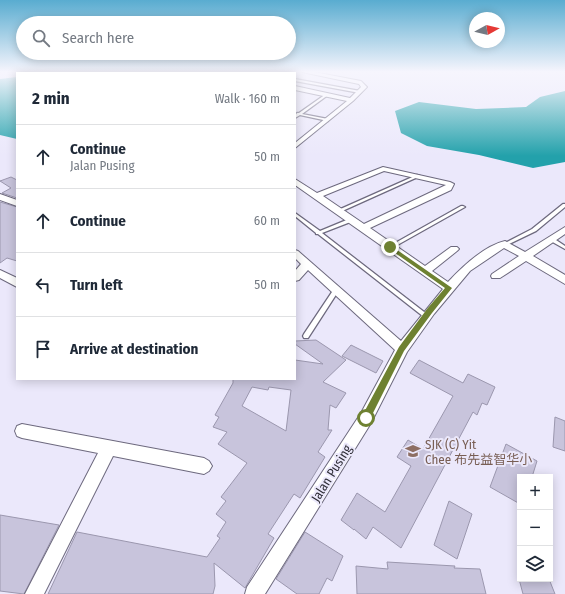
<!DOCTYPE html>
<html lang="en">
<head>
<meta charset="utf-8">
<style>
  :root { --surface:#fff; --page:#f6f6f7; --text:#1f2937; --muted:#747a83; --line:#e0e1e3 }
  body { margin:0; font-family:"Fira Sans Condensed","Noto Sans SC",sans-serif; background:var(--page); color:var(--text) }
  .controls { position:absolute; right:12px; bottom:12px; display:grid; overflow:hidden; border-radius:0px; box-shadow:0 2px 10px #0003 }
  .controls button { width:36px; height:36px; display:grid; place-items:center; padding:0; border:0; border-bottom:1px solid var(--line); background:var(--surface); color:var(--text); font:20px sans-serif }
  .compass { position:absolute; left:469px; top:12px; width:36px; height:36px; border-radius:50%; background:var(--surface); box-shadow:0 2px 10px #0003; rotate:82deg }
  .stop { position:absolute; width:12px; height:12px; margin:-9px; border:3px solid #6e8131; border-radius:50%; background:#fff }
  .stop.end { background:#6e8131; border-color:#fff; box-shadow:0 1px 4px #0008 }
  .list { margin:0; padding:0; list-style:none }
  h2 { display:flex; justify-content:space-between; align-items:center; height:52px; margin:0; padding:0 16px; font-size:17px }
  h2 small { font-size:13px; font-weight:400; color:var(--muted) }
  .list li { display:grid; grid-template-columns:26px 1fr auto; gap:12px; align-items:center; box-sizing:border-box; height:64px; padding:0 16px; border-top:1px solid var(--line) }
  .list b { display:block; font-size:15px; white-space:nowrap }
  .list p { margin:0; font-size:13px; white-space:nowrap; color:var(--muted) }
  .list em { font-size:13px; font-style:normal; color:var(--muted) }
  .icon { flex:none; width:22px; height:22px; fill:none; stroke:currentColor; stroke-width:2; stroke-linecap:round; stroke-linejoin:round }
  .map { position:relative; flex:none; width:565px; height:594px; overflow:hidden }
  .search { position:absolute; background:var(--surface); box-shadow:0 2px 10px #0003; left:16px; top:16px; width:280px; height:44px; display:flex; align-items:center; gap:10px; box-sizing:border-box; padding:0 14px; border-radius:22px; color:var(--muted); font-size:15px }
  .panel { position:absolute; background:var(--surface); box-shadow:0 2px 10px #0003; left:16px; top:72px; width:280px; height:308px; border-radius:0px }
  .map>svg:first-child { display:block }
</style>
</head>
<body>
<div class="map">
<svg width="565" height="594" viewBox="0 0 565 594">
  <rect width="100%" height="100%" fill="#ebe8fb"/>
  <path fill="#23a1ab" d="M17,77v62l-17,-4v-56z
    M565,91v71l-32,6 -54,-13 -52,-9 -26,-13 -6,-22 24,-9 57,7 50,-2 14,-10z"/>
  <path fill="#c8c4dc" stroke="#9b97ae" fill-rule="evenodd" d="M11,177l6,3v18l-15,-5 9,-5 -11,-7z
    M0,202l17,5v54l-10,-3 -7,5z
    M316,340l30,20 -23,22 23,11 -10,15 -6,-3 -2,25h4l-14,22 7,5 -25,41 -6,-4 -26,40 6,4 -29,50 -31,-25 1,23 -2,8h-165l29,-62 130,25 13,-19 -3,-2 9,-14 -10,-8 10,-13 -5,-4 26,-34 -29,-19 9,-12 -14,-5 6,-10 -4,-2 18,-32v-4h62v-19l28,4 -28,-20v-3zM252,387l16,3 1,-3 22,3 -5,41 -44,-25z
    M351,345l32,16 -7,12 -34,-17z
    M419,360l44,23 5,-9 27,13 -8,18 -5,-2 -5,12 -4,-3 -72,136 -28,-21 -7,12 -12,-10v1l-13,-10 16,-27 28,19 26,-46 -14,-9 11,-17 15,9 30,-53 -43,-23z
    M555,417l10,4v30l-12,-4z
    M506,444l31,17 -5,16h-12v27l-30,-17z
    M449,501l23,13 -15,45 -23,-14z
    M0,515l59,10 -35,69 -24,-3z
    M305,532l38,24 -11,25 -5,-3 -8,16h-22l-21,-15z
    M387,562l68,4 -1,2 26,1 6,25h-129l-1,-28 32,3z
    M519,579h30l6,15h-32z"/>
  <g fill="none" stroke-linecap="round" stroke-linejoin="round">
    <g stroke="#6d697e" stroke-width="2.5">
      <path id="lane" d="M295,79l65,12 1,1 -1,1 -65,-12z
        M326,94l2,1 -26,19 26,5v2l-28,-6 -5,3v-2l2,-3h2z
        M417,175l3,1 -80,36h-2l-2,-1z
        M563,204h2v3l-29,24 -29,14h-2l-2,-1 29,-15z
        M461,206h2l2,1 -73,41h-2l-2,-1z
        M295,213l25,18 29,-12h4v2l-31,12 106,82 1,1 -1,1h-4l-106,-83h-2v-1l-21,-17z
        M549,238h4l12,8v3l-16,-9z
        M336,288l3,2 -31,48h-4l-1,-2 1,-2 30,-45z"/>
    </g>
    <g stroke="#6d697e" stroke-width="2">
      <path id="street" d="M276,72h5l-6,1z
        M289,72h6v1h-6z
        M302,72h12l47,9 6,6 -14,14 -58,47v-5l52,-42 -52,-11v-4l55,12 11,-11 -2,-3z
        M383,167l67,15 4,2 -3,6 -81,38 55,38 26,-19h6l2,2 -2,2 -25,20 16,11c14,-15 36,-36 57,-41l20,11 40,-25v7l-32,22 32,19v9l-39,-23 -26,17h-8l-1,-2 1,-2 27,-18 -15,-8 -34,23 -36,43 -27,38 -36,71 -106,171h-20l2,-7 114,-174 34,-63 -87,-80 -9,10 -4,1v-10l6,-7 -6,-6v-8l3,1 103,90 42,-52 -148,-104v-6l22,14zM384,171l62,14 -82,39 -41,-28z
        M0,194l17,6v6l-17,-6z
        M0,270l17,8v9l-17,-9z
        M22,424l182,34 5,3 3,5 -3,5 -5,3 -91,-18 -69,138h-19l73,-141 -76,-15 -5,-2 -2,-5 2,-5z"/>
    </g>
    <use href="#lane" fill="#fff" fill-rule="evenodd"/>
    <use href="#street" fill="#fff" fill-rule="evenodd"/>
  </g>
  <linearGradient id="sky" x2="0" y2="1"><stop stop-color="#59acd0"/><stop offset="0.46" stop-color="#f6f5fd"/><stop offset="1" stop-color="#f6f5fd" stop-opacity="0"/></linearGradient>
  <rect width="565" height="156" fill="url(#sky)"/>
  <path fill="#6e8131" d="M390,245l62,43 -20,25 -28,38 -35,70 -3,1 -5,-4 38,-71 28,-38 18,-21 -57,-40 -1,-1z"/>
  <defs>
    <g id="school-bare" transform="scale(1.2)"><path d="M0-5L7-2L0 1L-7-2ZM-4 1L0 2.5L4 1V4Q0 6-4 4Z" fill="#8d6e63" stroke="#ebe8fb" stroke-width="2.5" paint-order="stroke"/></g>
  </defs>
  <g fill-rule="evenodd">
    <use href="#school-bare" x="413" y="451"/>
  </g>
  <g text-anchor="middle" stroke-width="4" stroke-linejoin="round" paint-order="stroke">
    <g font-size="13" fill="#785e54" stroke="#ebe8fb" text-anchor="start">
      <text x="425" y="449">SJK (C) Yit<tspan x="425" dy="15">Chee 布先益智华小</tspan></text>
    </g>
    <g font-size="13" fill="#2c2b34" stroke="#ebe8fb">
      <text transform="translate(331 473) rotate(-58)" y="5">Jalan Pusing</text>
    </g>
  </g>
</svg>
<div class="controls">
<button>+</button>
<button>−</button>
<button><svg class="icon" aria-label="layers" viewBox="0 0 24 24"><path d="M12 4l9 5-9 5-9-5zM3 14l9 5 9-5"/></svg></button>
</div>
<svg class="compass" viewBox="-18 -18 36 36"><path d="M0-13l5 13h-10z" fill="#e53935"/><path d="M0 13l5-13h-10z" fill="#747a83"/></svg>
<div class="stop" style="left:366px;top:418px"></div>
<div class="stop end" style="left:390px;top:247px"></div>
<div class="search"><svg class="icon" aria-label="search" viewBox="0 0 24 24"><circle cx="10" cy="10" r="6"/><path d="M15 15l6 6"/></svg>Search here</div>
<section class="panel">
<h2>2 min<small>Walk · 160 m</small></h2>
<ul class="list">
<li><svg class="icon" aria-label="ahead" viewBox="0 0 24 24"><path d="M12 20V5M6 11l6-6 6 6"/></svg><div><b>Continue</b><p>Jalan Pusing</p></div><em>50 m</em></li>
<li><svg class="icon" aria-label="ahead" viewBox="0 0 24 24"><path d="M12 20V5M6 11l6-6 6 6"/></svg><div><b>Continue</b></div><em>60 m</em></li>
<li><svg class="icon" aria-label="left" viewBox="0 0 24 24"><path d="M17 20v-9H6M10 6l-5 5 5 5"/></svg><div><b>Turn left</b></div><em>50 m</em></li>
<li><svg class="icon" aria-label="arrive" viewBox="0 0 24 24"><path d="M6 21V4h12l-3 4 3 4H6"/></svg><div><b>Arrive at destination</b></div></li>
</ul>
</section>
</div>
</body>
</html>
